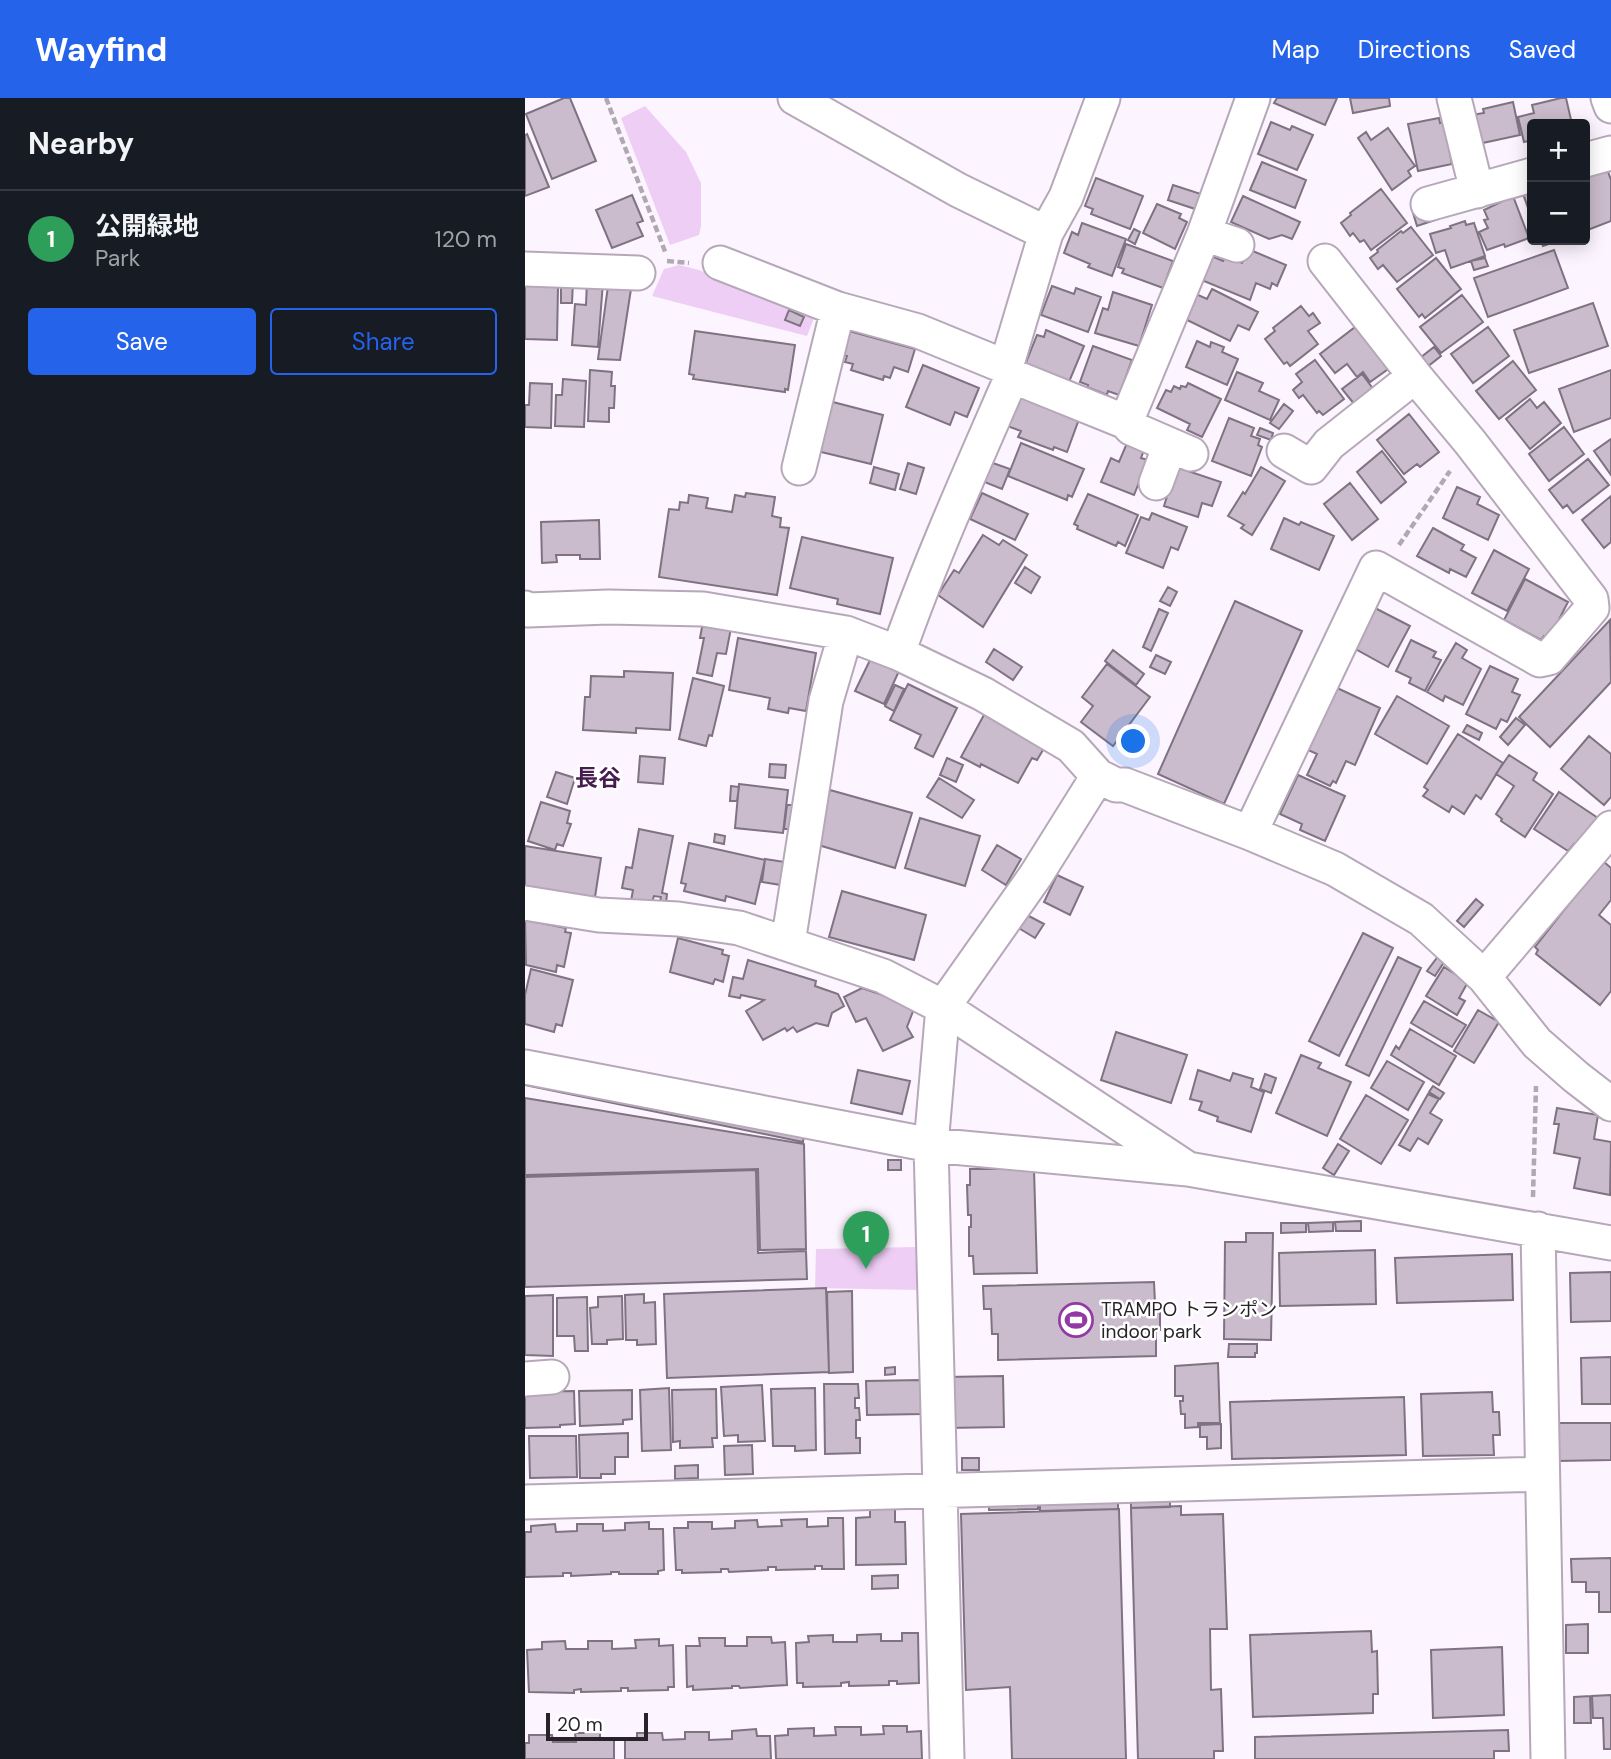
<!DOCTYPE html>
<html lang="en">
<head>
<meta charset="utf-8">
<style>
  :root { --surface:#171b24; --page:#242831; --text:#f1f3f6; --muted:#9ea1a6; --line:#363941; --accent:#2563eb }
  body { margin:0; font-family:"DM Sans","Noto Sans JP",sans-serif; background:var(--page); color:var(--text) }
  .controls { position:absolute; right:21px; top:21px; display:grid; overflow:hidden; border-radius:7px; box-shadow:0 4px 18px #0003 }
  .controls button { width:63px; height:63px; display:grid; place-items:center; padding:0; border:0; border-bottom:2px solid var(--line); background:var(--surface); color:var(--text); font:35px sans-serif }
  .scale { position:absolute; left:21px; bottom:18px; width:102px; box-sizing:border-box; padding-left:7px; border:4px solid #282329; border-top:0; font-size:19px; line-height:24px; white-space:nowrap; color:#282329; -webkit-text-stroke:5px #fff; paint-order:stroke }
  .you { position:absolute; left:609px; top:644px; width:24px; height:24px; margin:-18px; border:5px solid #fff; border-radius:50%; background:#1a73e8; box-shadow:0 0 0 10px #1a73e833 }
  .badge { display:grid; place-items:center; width:46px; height:46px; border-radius:50%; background:var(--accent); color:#fff; font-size:23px; font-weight:700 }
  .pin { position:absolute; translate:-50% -58px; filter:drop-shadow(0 2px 4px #0008) }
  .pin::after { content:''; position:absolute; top:37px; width:24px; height:21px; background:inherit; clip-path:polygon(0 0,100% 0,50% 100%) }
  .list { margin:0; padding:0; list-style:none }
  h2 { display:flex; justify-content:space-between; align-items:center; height:91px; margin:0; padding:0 28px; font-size:30px }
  h2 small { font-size:23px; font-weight:400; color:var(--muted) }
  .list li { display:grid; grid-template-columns:46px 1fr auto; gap:21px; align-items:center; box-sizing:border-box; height:98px; padding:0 28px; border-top:2px solid var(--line) }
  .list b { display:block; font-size:26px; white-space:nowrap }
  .list p { margin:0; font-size:23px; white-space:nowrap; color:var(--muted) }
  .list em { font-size:23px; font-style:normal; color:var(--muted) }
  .actions { display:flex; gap:14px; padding:21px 28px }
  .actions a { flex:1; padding:16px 0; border:2px solid var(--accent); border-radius:7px; text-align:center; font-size:24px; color:var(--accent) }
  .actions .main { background:var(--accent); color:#fff }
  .map { position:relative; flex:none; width:1086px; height:1661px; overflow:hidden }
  header { display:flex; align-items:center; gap:42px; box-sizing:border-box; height:98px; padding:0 35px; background:var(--accent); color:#fff }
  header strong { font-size:33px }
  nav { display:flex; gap:38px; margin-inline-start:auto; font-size:24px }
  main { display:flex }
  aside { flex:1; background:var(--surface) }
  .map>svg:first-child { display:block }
</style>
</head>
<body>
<header>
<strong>Wayfind</strong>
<nav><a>Map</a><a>Directions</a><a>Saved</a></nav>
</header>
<main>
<aside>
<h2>Nearby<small></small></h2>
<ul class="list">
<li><span class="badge" style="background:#2e9e5b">1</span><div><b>公開緑地</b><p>Park</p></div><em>120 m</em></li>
</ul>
<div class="actions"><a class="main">Save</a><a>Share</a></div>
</aside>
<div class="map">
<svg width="1086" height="1661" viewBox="0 0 1086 1661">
  <rect width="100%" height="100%" fill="#fcf4fe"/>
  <path fill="#efcef6" d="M120,8l41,46 15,31v43l-2,9 -29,10 -49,-127z
    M154,167l20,5 115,48 -7,18 -155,-40 12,-27z
    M391,1149l1,43 -102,-2 1,-39z"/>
  <path fill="#cabccd" stroke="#7f7282" stroke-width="2" d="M39,0h6l26,63 -44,18 -26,-65z
    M752,0h60l-12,27 -51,-22z
    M825,0h39l1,8 -37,7z
    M1036,0h5l6,26h-40v20l-2,1 -1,-4 -5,1 -6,-25 16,-4 -2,-8z
    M988,4l7,33 -42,9 -7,-29 13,-2 -1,-4z
    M914,20l1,5 4,-1 8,42 -34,7 -10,-47z
    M746,24l19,8 2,-4 21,9 -16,35 -39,-16z
    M863,30l27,38 -7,5 3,5 -19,14 -34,-52 8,-6 5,8z
    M2,36l22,53 -24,9v-61z
    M737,64l44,18 -11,28 -45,-18z
    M1082,71l4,11v41l-26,10v-54z
    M571,80l47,18 -13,33 -39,-15 2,-5 -8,-3z
    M648,87l31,10 -6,15 -30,-10z
    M856,91l26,34 -36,27 -7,-10 -4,2 -7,-9 -3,3 -9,-13 10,-8 -1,-2z
    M1007,92v29l-9,-25z
    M107,97l11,26 -6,2 6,13 -31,12 -16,-38z
    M718,98l57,26 -8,17 -10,-4 -13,4 -38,-17z
    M988,98l16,42 -24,9 -1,-3 -17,6 -8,-18 9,-4 -4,-8 4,-1 -4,-9z
    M632,106l24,10 -2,4 8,4 -12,27 -32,-16z
    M909,108l4,13 -21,7 -4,-13z
    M940,123l1,4 8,-2 11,33 -34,12 -6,-18 -9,3 -6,-19 21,-6 -1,-2z
    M557,125l44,16 -14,37 -24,-9 2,-3 -26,-11 8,-21 6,3z
    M886,129l22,28 -36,27 -14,-17 -5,4 -8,-11 8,-6 -1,-2 24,-19 2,2z
    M609,131l6,3 -5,12 -7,-4z
    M1015,142h20l-17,6z
    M601,146l47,17 -10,27 -41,-15 2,-4 -6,-2z
    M723,151l38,16 -9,21 -5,-3 -2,6 -14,-6 -6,17 -51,-21 10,-24 14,6 3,-6 16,8z
    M1029,152l14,38 -80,29 -14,-39z
    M911,160l25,31 -36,29 -3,-4 -3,3 -22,-28z
    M960,160l3,8 -14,4 -3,-9z
    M36,183h12l-1,22h-11z
    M62,183l16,1 -5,65 -26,-2 3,-41 11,1z
    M7,184l16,1v4h10l-1,53 -32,-1v-53h7z
    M83,188l23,3 -11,71 -22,-1z
    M527,188l22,8 2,-6 25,9 -13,35 -47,-17z
    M687,191l46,23 -9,18 -11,-5 -8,16 -45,-22 11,-25 11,5z
    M588,194l39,13 -13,41 -44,-13 8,-25 5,2z
    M937,197l21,27 -42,31 -21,-26z
    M1068,205l15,43 -79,27 -15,-43z
    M776,208l8,10 4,-3 7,10 -12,8 10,13 -28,22 -3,-4 -3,2 -19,-25 10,-8 -2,-3z
    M264,212l15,7 -4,9 -15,-6z
    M834,226l32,43 -21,15 -7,-10 -6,5 -10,-13 -12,9 -15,-19z
    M963,229l21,29 -36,27 -22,-29z
    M521,232l38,16 -15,36 -44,-17 12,-30 7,2z
    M170,233l100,14 -7,45 -3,-1v3l-92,-13 1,-4 -5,-1z
    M324,233l66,18 -7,23 -14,-5 -4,11 -6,-2 -1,4 -32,-10 2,-6 -8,-2 2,-6 -5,-1z
    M672,243l13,6 1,-5 13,5 -2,5 16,7 -11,26 -41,-18z
    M568,248l39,14 -13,35 -11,-4 -1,4 -20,-8 1,-2 -8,-3z
    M909,249l7,9 -14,11 -7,-9z
    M790,262l29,39 -21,16 -4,-4 -2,2 -14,-18 -4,3 -6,-8 9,-8 -6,-8z
    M988,263l23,29 -37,29 -23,-28z
    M398,267l56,23 -12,29 -12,-5 -5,13 -44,-18z
    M65,272l22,2 -1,14h4l-1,22h-5v14l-21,-1z
    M1086,272v48l-37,14 -15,-43z
    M712,274l26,11 -4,8 20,9 -9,20 -45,-20z
    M837,276l12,16 -19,15 -13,-16z
    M38,281l23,2 -2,46 -29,-1 1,-31h6z
    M5,285l22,1 -1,44 -26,-1v-22h4z
    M663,285l33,16 -19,38 -15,-7 3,-6 -33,-16 9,-18 5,2 3,-6 6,3 1,-3 5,1z
    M494,298l60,23 -12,33 -13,-5 -1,3 -35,-13 3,-6 -14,-5z
    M1005,301l7,9 7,-6 17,21 -31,26 -24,-30z
    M304,303l54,14 -12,49 -54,-13z
    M759,306l9,7 -14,18 -9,-6z
    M884,316l30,38 -19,15 -3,-3 -13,10 -27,-34z
    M704,320l25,10 -3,8 9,3 -2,6 4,2 -11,29 -39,-15z
    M1039,329l20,27 -35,27 -20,-27z
    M735,330l13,5 -2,7 -14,-5z
    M1086,341v36l-17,-24z
    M496,345l63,26 -12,28 -4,-2 -1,5 -59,-24z
    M602,345l17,7 -3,8 7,2 -14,35 -33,-13 10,-24 8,4z
    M857,353l24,31 -25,21 -24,-31z
    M1063,361l21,26 -36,28 -6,-8 -4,3 -14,-18z
    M465,364l20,7 -8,20 -20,-8z
    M383,365l16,5 -8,26 -16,-5z
    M349,369l25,7 -4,16 -25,-7z
    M651,369l45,15 -9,24 -10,-3 -4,14 -34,-11z
    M736,369l24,14 -33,54 -11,-7 3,-3 -16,-9 15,-24 2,2z
    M825,385l28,36 -26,21 -28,-36z
    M932,389l23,10 -3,7 22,11 -11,25 -45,-22z
    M221,395l29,4 -3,19 9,2 -1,9 9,1 -12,67 -118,-18 10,-68 10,1 1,-8 8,1 1,-8 19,3 -2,10 26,4 3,-17 10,2z
    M457,395l46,21 -13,26 -45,-21z
    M563,396l50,21 -13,31 -7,-4 -2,4 -39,-17 1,-3 -4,-2z
    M1086,398v46l-7,6 -22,-28z
    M627,415l35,14 -9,23 -7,-3 -8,21 -37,-15 15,-36 8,3z
    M759,420l15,7 2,-3 33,14 -15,34 -48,-21z
    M74,422l1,39h-20v-4h-24l1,7 -15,1 -1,-41z
    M908,430l31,17 -3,5 15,8 -10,19 -16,-8 -1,4 -32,-17z
    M458,437l16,10 4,-5 24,15 -44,72 -45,-32 16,-25 5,3z
    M277,439l91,21 -13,56 -43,-10 1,-5 -48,-11z
    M969,452l35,19 -22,42 -35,-18z
    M500,469l15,10 -9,16 -16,-10z
    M1000,481l43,23 -19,37 -5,-3 -3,4 -37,-20z
    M643,489l9,5 -7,14 -10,-5z
    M710,503l67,30 -78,173 -66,-30z
    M848,509l37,19 -22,41 -36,-20z
    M634,511l9,4 -17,38 -8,-4z
    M1085,522l1,62 -61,65 -31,-30z
    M181,525l25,5 -5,26 -9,-1 -5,23 -15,-3 7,-35h-4l2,-11h3z
    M213,540l78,15 -10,58 -17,-3 -1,5 -20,-4 2,-11 -41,-8z
    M886,542l25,12 -3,5 8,3 -16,31 -16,-8 2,-5 -15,-7z
    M931,545l11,7 -5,8 19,11 -18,36 -18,-9 -2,5 -16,-9z
    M469,551l28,18 -9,13 -27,-18z
    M588,552l31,24 -8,11 -31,-24z
    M631,557l15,7 -6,12 -15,-7z
    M346,560l28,13 -15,33 -29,-13z
    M582,566l43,33 -37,49 -32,-24 12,-16 -11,-9z
    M965,568l28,13 -6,13 8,3 -13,27 -6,-3 -5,10 -30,-15z
    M99,573l49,2 -3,57 -34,-2v5l-53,-3 2,-33h5l1,-21 33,1z
    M168,580l31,8 -12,50 -3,-1 -3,11 -27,-7z
    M383,586l49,24 -24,49 -18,-9 6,-13 -31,-15z
    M370,587l9,4 -10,22 -9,-5z
    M810,589l45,21 -25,57 -9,-4 -10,22 -3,-2 -3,5 -23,-11 10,-21 -11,-5z
    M872,598l52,30 -22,38 -52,-30z
    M460,615l61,32 -9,15 -5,-2 -14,25 -37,-19 -1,3 -19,-10z
    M991,620l9,7 -17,20 -8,-8z
    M942,627l15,8 -3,7 -16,-8z
    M933,636l45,29 -22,36 -5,-4 -12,19 -12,-8 -3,6 -26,-16 5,-6 -4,-3z
    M1064,638l22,18v43l-7,8 -43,-36z
    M984,657l28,18 -4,7 20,14 -28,43 -24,-16 1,-2 -6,-5 18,-28 -18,-12z
    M115,658l25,2 -2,26 -25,-2z
    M422,660l16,7 -7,17 -16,-7z
    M245,666l16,1 -1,13 -16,-1z
    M31,674l19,6 -8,26 -20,-7z
    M773,677l47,21 -20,45 -25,-11 2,-6 -22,-10z
    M414,680l35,22 -12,18 -35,-21z
    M214,686l49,6 -5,43 -48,-5z
    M206,688l8,1 -2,14h-7z
    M305,692l82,23 -17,55 -80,-24z
    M1034,694l39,26 -19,29 -5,-3 -6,7 -34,-22z
    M16,704l29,9 -3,12 4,1 -8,22 -6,-2 -2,6 -27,-9z
    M262,707h11l-2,24h-12z
    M395,720l60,18 -15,50 -60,-18z
    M114,731l34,7 -11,57 5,1 -1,9 -6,-1 1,-5 -7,-1 -3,9 -20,-4 2,-11 -11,-2 4,-21 6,1z
    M190,736l10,2 -1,8 -10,-2z
    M164,745l76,17 -10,44 -29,-8 -1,5 -41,-10 2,-7 -5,-1z
    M472,747l24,14 -15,26 -24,-15z
    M0,748l76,12 -6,39 -70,-10z
    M240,761l20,3 -4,23 -19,-3z
    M1078,763l8,7v32l-12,15 12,10v66l-11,14 -64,-51 2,-4 -3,-3z
    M532,777l26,12 -13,28 -26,-13z
    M317,793l84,24 -12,45 -85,-23z
    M951,801l7,6 -19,22 -7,-6z
    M500,816l19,10 -9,14 -18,-11z
    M0,822l41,8 -1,4 6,1 -7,34 -7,-2 -1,7 -30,-7z
    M838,835l30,15 -54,108 -30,-15z
    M153,840l45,12 -1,4 7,2 -6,26 -8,-3 -2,5 -43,-12z
    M914,857l7,4 -11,17 -8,-5z
    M873,859l23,11 -52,108 -23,-11z
    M223,862l68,21 -1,5 23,8 6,12 -12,7 -4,13 -12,-3 -19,9 -4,-5 -6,4 -2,-3 -22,12 -17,-29 18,-11 -23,-5 -1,3 -11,-2 4,-19 10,2z
    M919,869l24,15 -9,16 6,3 -8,14 -31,-19z
    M6,871l42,11 -11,46 -6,-2 -2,8 -29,-8v-29z
    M337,890l53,18 -8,21 6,10 -30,14 -17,-33 -10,4 -12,-25z
    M899,903l42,24 -14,22 -41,-24z
    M953,912l21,12 -25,41 -20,-12z
    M885,931l46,27 -17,29 -48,-30 5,-9 3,3z
    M591,934l71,23 -16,48 -70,-23z
    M776,957l20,8 -3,5 33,14 -24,54 -51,-23z
    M862,963l37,21 -16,28 -37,-22z
    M333,972l52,11 -8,33 -51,-11z
    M673,972l32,11 3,-8 20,6 -2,8 13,5 -13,40 -34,-11 1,-4 -19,-7 3,-8 -12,-3z
    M740,976l11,4 -5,15 -11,-4z
    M0,977l279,58 -1,9 -278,-57z
    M908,988l11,7 -4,6 -11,-7z
    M903,996l11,5 -9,14 12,7 -14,24 -10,-6 -8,13 -11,-6z
    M841,997l42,25 -27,44 -41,-25z
    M0,1000l279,46 2,105 -46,1 -2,-81 -233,6z
    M1032,1010l41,7 -4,24 17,3 -1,53 -36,-7 6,-30 -26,-5 5,-29h-5z
    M813,1046l11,7 -15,24 -11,-7z
    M363,1062h13v10h-13z
    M445,1071h64l3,104 -63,1 -1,-18h-4v-29h2v-12h-3l-1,-30h3z
    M231,1072l2,83 48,-2 1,28 -282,8v-110z
    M836,1123v10h-25l-1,-9z
    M808,1124v9l-24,1 -1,-9z
    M756,1125h25v9l-25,1z
    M721,1135h27l-2,107 -47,-1 1,-97h21z
    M850,1152l1,54 -96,2 -1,-53z
    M987,1156l1,46 -116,3 -2,-45z
    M1086,1174v49l-40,1 -1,-49z
    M629,1184l1,21h5v27l-4,1v25l-158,4v-26h-6l-1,-25h-7l-1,-23z
    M301,1190l3,84 -162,6 -3,-84z
    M327,1193l1,81 -24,1 -2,-81z
    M119,1196v9l11,-1 1,42 -19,1v-5h-11l-1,-45z
    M28,1197v61l-28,-1v-59z
    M97,1198l1,43 -16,1v4h-15l-2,-36 8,-1v-10z
    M62,1199l1,54h-13l-1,-15h-17v-38z
    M704,1246h28v9h-2v4h-27z
    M1086,1259v47h-29l-1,-46z
    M693,1265l2,60h-22v4l-13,1v-14h-4l-1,-13h3v-5h-8v-30z
    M370,1269v7l-10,1v-7z
    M478,1278l1,51 -57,1 -1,-51z
    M396,1282l1,34 -55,1 -1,-34z
    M299,1286h34l1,14h-4v10h4l1,12h-4v18h4v15l-35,1z
    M237,1287l3,56 -27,1v-7l-14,1 -3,-49z
    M144,1290l2,62 -29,1 -2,-61z
    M290,1290l1,62 -21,1v-5h-22l-2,-57z
    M191,1291l1,49h-5l1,9 -33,1v-7l-7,1 -1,-52z
    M107,1292v29l-9,1v4l-43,2 -1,-35z
    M49,1293l1,33 -15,1v2l-35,1v-36z
    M967,1294l1,20h6l1,23h-7l1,20 -71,1 -2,-62z
    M879,1299l2,58 -174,4 -2,-57z
    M1033,1325h53v37l-53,1z
    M696,1326v24l-14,1v-12h-7v-12z
    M103,1335v24h-13v17h-14v4h-21l-1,-43z
    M4,1338h47l1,41 -47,1z
    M227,1347l1,29 -28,1 -1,-29z
    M437,1360h17v12h-17z
    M173,1367v13l-23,1v-13z
    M645,1400v9l-39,1v-9z
    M593,1401v10l-78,2v-10z
    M464,1402h49v9l-49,1z
    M656,1408v9l42,-1 4,115h-17l1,61 10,-1 2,62h-9v8h-76l-7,-251z
    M370,1410v14h10l1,42 -50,1v-47l14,-1v-8z
    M594,1411l7,250h-114l-2,-72 -44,3 -5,-176z
    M303,1420h15l1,51h-22v-3h-7v3l-39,1v-3h-8v3l-39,2 -1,-3h-7v3l-39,1v-3h-6l-2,-42h14v-6h24v7l23,-1v-7l22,-1 1,7 24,-1 -1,-6 26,-1v8l21,-1z
    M124,1424v7h14l1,41 -6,1v3h-39v-2h-8v2l-40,2v-3h-8v3l-38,1v-45h6v-6l24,-2 1,8 21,-1v-7h26v7l22,-1v-7z
    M1086,1460v54h-12v-20h-13v-10h-14l-1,-23z
    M373,1477v13l-26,1v-13z
    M1063,1526v29h-22v-28z
    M846,1533l1,21 5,-1 1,43h-5v19l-120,4 -3,-82z
    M377,1535h16l1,50 -22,1v-3h-8v4l-40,1v-4l-8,1v3l-38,1v-4h-6l-1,-40 13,-1 -1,-6 25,-1v7h24v-7l24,-1v7h21z
    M222,1539h24l1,6 13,-1 2,43 -47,3 -1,-2h-7v2l-39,2v-4l-6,1 -1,-41h14l-1,-8h26v8h22z
    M134,1541v7l14,-1 1,42h-6v3l-40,1v-3h-7v3l-40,1v-3l-7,1v3l-45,-1 -2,-42 15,-1v-7l23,-1 1,8h22v-8h24v8l24,-1 -1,-8z
    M977,1549l2,68 -71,3 -2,-68z
    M1086,1597v54h-7l-1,-31h-10l-1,-22z
    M1065,1598l1,27h-17v-26z
    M358,1628h24v6l14,-1 1,28h-146l-1,-23 13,-1v-6l26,-1v8l22,-1 -1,-8h26v8l23,-1z
    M231,1631l1,7h13l1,23h-146v-19h12v-7h25l1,7 22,-1v-7h24v8l23,-1v-8z
    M983,1632l1,21h-15v8h-239v-22z
    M50,1635h25v7h14v19h-89v-16h4v-8h23l1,7h23z"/>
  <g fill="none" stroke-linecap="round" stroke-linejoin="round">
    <g stroke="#b6a8b9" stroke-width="37">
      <path id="minor" d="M270,0l163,92 88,43
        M578,0l-37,99 -20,36 -40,134 6,9 114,46 78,-188 49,-136
        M929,0l23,93
        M1083,0l3,8
        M1060,62l26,-7
        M903,106l104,-29
        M679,136l33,11
        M195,165l118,46 80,22 88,36
        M0,171l113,4
        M601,324l5,6 60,26
        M759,353l27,16 18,-23 86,-68
        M274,370l39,-159
        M631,385l14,-38
        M0,510l3,2 80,-3 95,2 143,24 52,20 85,41 88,52 27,30
        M373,555c33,-94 74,-185 114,-277
        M725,735l126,-265 164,92 9,-2 43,-50 -1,-9 -121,-157 -55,-66 -90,-115
        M0,805l74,12 79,4 61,9 144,48 60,31 242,160
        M263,845l38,-242 20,-68
        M959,879l127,-149
        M0,969l406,78 257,24 423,74
        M1013,1131l10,530
        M0,1281l27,-2
        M0,1404l1017,-28
        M422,1661l-16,-614 12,-138 93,-132 62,-99 18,9h9l125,48 85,36 86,50 63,58 53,66 39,34 35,27"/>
    </g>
    <path stroke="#b0a9b2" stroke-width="4.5" stroke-dasharray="7 3.5" stroke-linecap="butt" d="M81,0l60,156
      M142,163l22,2
      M874,447l51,-74
      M1008,1099l3,-111"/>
    <use href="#minor" stroke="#fff" stroke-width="33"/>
  </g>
  <defs>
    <g id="stadium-ring" transform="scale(1.75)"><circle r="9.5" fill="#fff" stroke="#9239a5" stroke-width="1.5"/><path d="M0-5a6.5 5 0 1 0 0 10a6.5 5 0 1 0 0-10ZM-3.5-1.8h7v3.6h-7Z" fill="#9239a5"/></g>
  </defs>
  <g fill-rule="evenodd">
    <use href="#stadium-ring" x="551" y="1222"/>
  </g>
  <g text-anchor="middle" stroke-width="5" stroke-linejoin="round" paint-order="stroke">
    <g font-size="19" fill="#282329" stroke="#fff" text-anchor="start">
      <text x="576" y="1218">TRAMPO トランポン<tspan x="576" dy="22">indoor park</tspan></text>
    </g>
    <g font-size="23" font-weight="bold" fill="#471d50" stroke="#fff">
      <text x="73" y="688">長谷</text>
    </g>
  </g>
</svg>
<div class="controls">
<button>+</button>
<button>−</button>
</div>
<div class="scale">20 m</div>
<div class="you"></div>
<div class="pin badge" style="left:341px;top:1171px;background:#2e9e5b">1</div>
</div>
</main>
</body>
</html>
